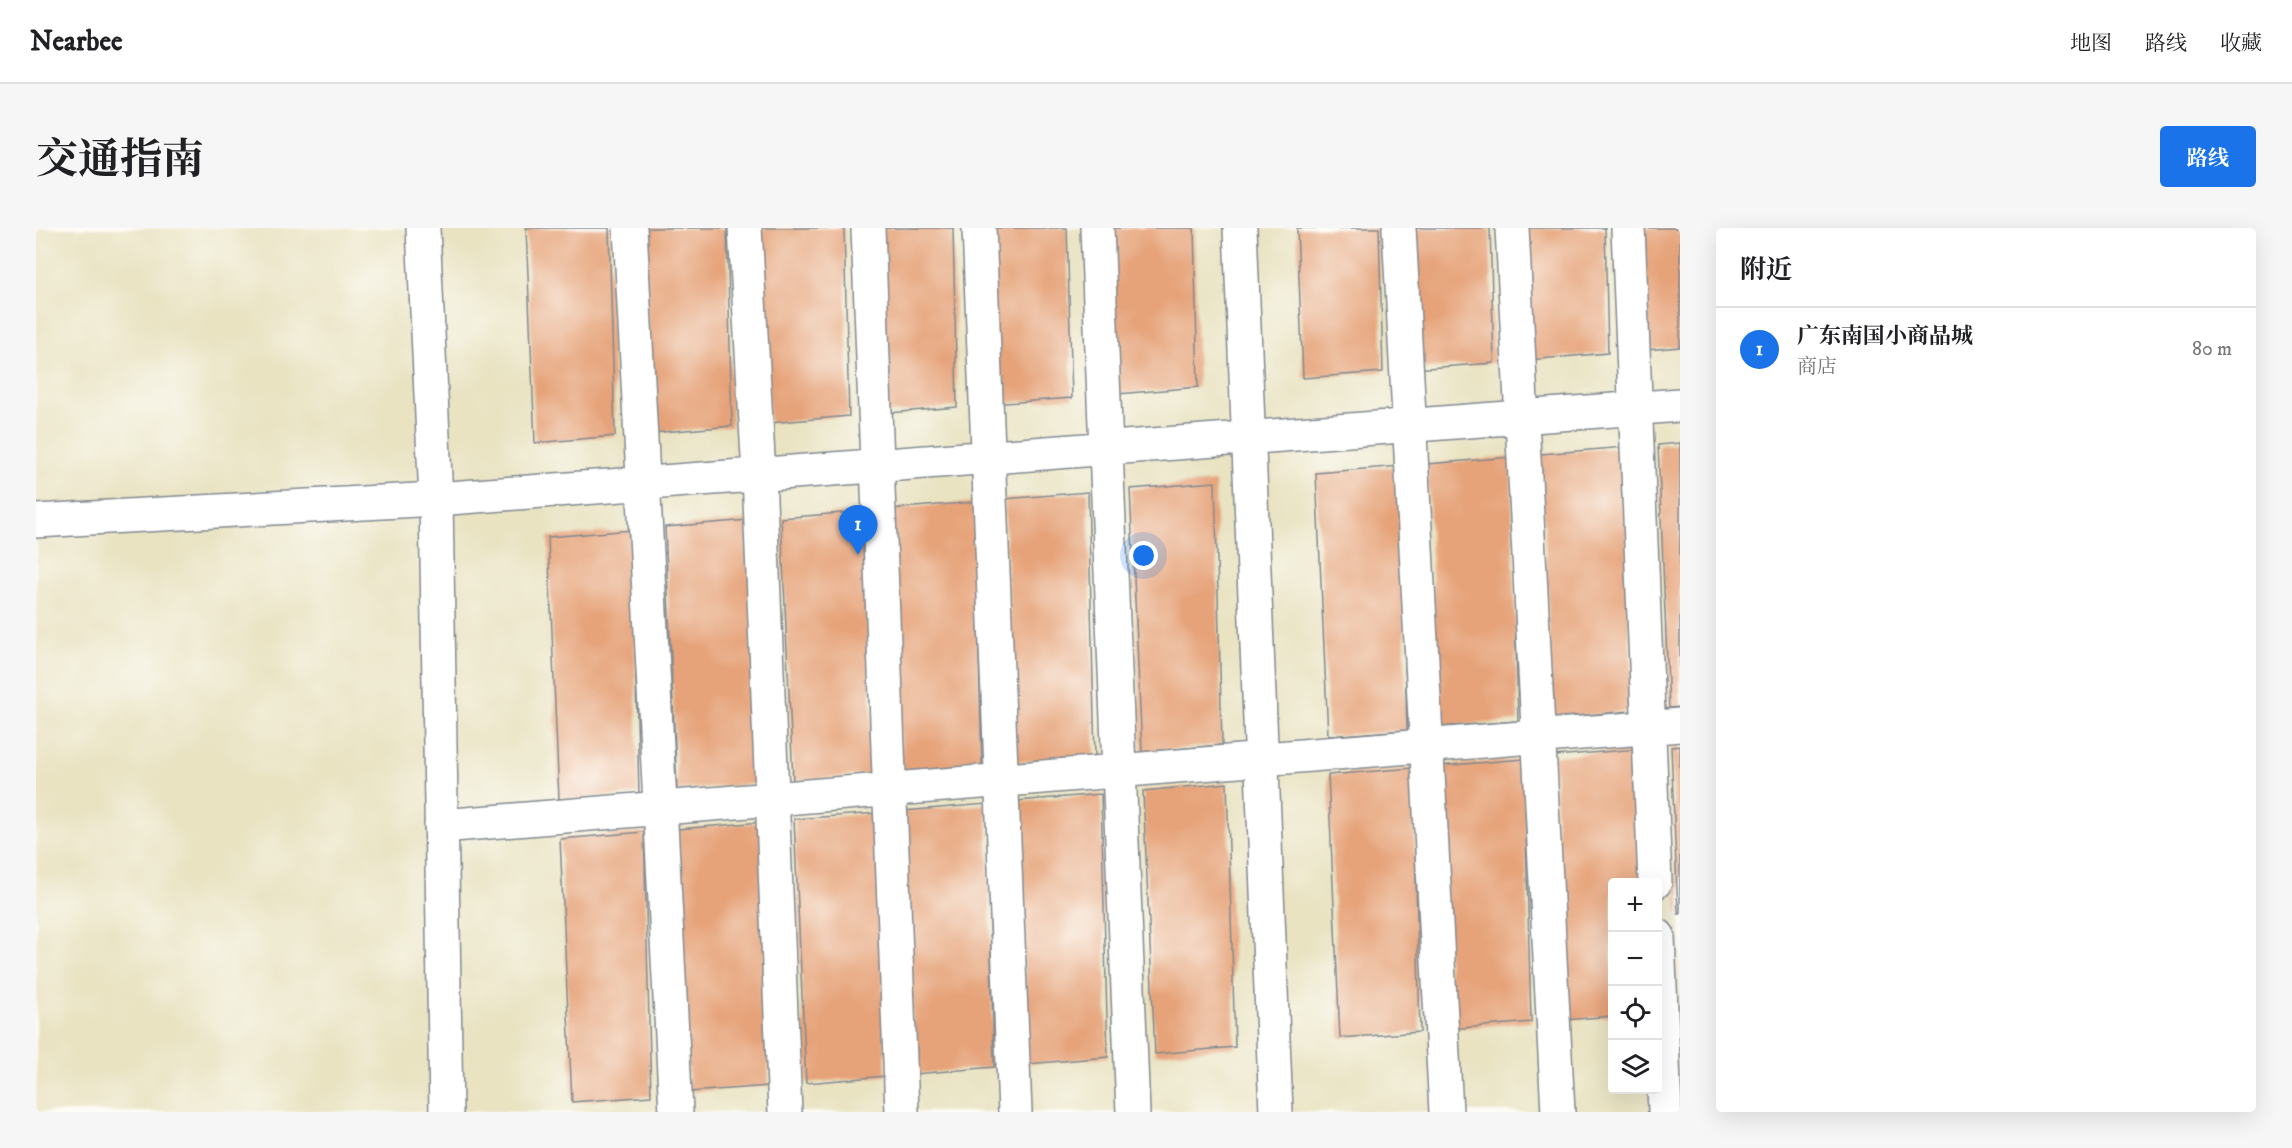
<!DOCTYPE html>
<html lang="zh">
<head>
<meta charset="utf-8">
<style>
  :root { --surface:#fff; --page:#f6f6f6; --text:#202124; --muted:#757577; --line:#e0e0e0; --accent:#1a73e8 }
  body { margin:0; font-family:"IM FELL DW Pica","Noto Serif SC",serif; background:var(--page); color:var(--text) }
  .controls { position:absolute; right:18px; bottom:18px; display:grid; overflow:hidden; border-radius:6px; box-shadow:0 6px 24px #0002 }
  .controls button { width:54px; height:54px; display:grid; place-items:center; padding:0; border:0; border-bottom:2px solid var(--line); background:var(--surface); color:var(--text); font:30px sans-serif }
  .you { position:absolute; left:1108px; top:328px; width:21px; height:21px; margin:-15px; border:4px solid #fff; border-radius:50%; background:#1a73e8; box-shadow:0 0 0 9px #1a73e833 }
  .badge { display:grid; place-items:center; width:39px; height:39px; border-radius:50%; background:var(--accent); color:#fff; font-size:20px; font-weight:700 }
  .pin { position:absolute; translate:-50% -50px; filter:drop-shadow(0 2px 3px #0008) }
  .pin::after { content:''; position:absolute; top:32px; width:21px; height:18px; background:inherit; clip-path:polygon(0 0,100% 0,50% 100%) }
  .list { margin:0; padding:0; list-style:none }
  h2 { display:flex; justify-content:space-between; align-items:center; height:78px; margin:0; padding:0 24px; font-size:26px }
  h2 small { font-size:20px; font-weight:400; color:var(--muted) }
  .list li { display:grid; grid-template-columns:39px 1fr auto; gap:18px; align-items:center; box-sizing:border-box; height:84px; padding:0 24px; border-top:2px solid var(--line) }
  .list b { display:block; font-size:22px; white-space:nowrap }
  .list p { margin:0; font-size:20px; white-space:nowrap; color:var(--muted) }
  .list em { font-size:20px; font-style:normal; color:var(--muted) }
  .icon { flex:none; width:33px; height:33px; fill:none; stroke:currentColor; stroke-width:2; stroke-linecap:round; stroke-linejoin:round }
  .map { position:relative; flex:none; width:1644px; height:884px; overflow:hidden; border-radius:6px }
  header { display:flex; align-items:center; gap:36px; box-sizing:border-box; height:84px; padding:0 30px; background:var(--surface); border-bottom:2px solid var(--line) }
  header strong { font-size:28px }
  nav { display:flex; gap:33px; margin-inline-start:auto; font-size:21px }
  .intro { display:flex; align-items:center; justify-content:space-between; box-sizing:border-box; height:144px; padding:0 36px }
  h1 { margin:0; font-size:42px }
  .button { padding:15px 27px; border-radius:6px; background:var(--accent); color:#fff; font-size:21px; font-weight:700 }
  main { display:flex; gap:36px; padding:0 36px }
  aside { flex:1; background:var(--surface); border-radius:6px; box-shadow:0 6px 24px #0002 }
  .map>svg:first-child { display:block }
</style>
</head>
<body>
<header>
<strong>Nearbee</strong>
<nav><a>地图</a><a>路线</a><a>收藏</a></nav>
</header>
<div class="intro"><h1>交通指南</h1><a class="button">路线</a></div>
<main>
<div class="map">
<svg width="1644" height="884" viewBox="0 0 1644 884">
  <rect width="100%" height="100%" fill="#fdfcf7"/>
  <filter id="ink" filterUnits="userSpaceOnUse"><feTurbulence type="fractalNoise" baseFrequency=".0167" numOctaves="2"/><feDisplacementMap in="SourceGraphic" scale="12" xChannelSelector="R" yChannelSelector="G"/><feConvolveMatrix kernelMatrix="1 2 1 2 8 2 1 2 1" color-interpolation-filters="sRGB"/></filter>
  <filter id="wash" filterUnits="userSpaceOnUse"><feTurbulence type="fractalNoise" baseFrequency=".008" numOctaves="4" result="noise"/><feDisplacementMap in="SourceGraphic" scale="24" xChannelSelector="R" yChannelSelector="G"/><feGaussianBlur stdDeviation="1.35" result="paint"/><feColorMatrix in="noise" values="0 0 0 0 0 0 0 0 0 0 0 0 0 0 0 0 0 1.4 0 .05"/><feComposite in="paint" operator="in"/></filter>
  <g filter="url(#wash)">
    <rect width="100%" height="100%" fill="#e9e3c2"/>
    <g id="blocks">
      <path fill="#e6a379" d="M490,0h83l6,208 -80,7z
        M607,0h84l5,198 -80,7z
        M725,0h83l5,188 -80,7z
        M834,0h83l4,179 -79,7z
        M948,0h83l5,170 -80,6z
        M1075,0h83l4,159 -80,7z
        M1261,0h82l4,144 -80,6z
        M1372,0h82l4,135 -80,6z
        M1487,0h82l3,125 -79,7z
        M1604,0h40v119l-34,3z
        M1644,215v264l-11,1 -11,-263z
        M1589,219l7,264 -79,7 -12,-264z
        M1475,229l7,264 -79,6 -12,-263z
        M1364,238l7,264 -79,6 -12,-263z
        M1179,254l7,263 -80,7 -12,-263z
        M1052,264l7,264 -79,6 -12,-263z
        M939,274l7,263 -80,7 -12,-263z
        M830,283l7,263 -80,7 -12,-263z
        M713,292l7,264 -79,6 -12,-263z
        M596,302l7,264 -80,6 -11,-263z
        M1644,518v168h-2l-7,-167z
        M1602,521l3,133h-29v134l-47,4 -11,-264z
        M1488,531l7,263 -80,7 -12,-263z
        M1377,540l7,264 -80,6 -12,-263z
        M1191,555l8,264 -80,7 -12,-263z
        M1065,566l7,263 -80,7 -11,-263z
        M951,576l7,263 -79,7 -12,-263z
        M842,585l8,263 -80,7 -12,-264z
        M726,594l7,264 -80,6 -11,-263z
        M608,604l7,264 -79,6 -12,-263z"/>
    </g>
  </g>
  <g filter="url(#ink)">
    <use href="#blocks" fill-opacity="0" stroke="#828990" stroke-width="1.5"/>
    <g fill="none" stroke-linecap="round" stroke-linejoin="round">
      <g stroke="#828990" stroke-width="36">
        <path id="minor" d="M594,0l46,884
          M709,0l14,247 26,637
          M832,0l34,884
          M943,0l36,884
          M1061,0l36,884
          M1204,0l36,884
          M1363,0l47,884
          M1476,0l46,884
          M1592,0l27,654
          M0,293l400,-22 1244,-94
          M405,598l1239,-101
          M1622,708l7,176"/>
      </g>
      <g stroke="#828990" stroke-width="36">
        <path id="major" d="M387,0l13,271 10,613"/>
      </g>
      <use href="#minor" stroke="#fff" stroke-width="33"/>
      <use href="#major" stroke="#fff" stroke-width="33"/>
    </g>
  </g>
</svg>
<div class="controls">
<button>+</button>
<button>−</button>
<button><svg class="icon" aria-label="locate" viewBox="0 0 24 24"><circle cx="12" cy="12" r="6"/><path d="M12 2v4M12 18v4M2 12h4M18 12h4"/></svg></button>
<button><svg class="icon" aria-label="layers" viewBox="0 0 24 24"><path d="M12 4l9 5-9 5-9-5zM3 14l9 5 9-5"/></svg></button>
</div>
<div class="you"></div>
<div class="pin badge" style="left:822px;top:327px">1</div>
</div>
<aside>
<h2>附近<small></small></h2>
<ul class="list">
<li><span class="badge">1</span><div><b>广东南国小商品城</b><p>商店</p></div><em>80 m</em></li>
</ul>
</aside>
</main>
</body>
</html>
